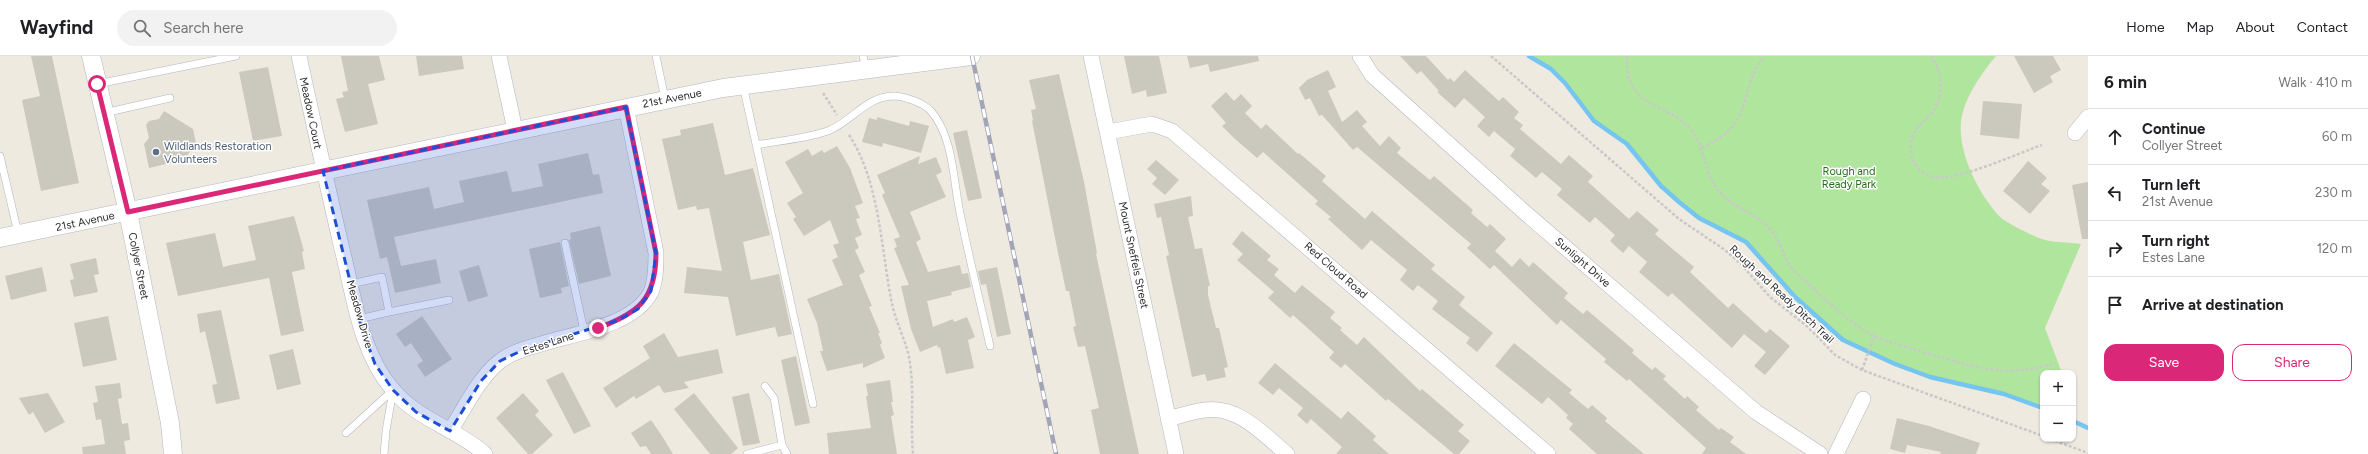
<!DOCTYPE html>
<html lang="en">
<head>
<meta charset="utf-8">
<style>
  :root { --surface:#fff; --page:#f2f2f2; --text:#202124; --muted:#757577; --line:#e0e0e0; --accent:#db2777 }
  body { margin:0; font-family:Figtree,sans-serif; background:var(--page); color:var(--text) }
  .controls { position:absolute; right:12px; bottom:12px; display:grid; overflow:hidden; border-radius:8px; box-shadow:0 1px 3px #0004 }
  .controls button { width:36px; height:36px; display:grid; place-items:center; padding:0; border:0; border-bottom:1px solid var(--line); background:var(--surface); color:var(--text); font:20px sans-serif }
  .stop { position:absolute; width:12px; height:12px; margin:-9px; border:3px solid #db2777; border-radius:50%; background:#fff }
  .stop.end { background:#db2777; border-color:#fff; box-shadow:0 1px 4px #0008 }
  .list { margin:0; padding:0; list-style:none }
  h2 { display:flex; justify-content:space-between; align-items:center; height:52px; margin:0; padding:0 16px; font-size:17px }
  h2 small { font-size:13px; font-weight:400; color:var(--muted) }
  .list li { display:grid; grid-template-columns:26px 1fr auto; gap:12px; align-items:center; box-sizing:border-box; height:56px; padding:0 16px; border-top:1px solid var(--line) }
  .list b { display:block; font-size:15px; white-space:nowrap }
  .list p { margin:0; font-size:13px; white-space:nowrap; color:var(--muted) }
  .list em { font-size:13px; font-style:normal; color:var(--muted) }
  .actions { display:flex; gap:8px; padding:12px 16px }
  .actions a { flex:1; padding:9px 0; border:1px solid var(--accent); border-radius:12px; text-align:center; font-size:14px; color:var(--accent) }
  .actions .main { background:var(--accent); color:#fff }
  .icon { flex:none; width:22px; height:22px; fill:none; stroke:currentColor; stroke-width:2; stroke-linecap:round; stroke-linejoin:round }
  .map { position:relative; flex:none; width:2088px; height:398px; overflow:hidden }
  header { display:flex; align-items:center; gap:24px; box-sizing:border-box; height:56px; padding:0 20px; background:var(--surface); border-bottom:1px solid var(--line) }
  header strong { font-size:19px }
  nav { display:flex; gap:22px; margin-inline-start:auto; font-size:14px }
  .search { width:280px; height:36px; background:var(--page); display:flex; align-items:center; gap:10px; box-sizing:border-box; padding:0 14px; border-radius:22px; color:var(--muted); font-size:15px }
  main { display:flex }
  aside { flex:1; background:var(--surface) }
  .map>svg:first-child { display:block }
</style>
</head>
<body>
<header>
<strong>Wayfind</strong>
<div class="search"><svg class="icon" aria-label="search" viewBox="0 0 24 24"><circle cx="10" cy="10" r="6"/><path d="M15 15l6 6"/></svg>Search here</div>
<nav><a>Home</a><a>Map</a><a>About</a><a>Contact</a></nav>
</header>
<main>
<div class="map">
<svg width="2088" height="398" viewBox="0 0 2088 398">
  <rect width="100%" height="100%" fill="#efeae0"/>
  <path fill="#b0e59d" d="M1529,0h467c-15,18 -32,42 -35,66 -3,32 18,72 38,94 7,7 34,20 43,23 11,4 27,3 39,5l-36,84 17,45h-19l-1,34 -38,-13 -74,-17 -35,-13 -52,-24 -48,-43 -49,-55 -47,-24 -20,-16 -18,-16 -34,-42 -33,-23 -29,-38 -14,-14z"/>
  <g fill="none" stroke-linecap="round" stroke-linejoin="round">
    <path stroke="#74c5f0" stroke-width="4.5" d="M1529,0l22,13 14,14 29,38 33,23 34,42 18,16 20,16 47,24 49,55 48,43 52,24 35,13 74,17 39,14
      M2073,365l15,7"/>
  </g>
  <path fill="#cbc8be" d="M31,0h21l27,127 -38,8 -19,-91 18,-4z
    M341,0h38l6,24 -17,4 10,40 -33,8 -9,-33 8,-2 -2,-5 6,-1z
    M416,0h46l2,13 -45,7z
    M1124,0h35l8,37 -20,4 -1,-7 -14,4z
    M1187,0h71l1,5 -49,11 -2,-8 -18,4z
    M1400,0h26l22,24 2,-2 4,4 11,-12 34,31 4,-4 16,15 -5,6 9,7 -3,4 41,35 8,-9 24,21 -5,6 41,37 8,-8 22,19 -4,4 39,33 -4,5 38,36 5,-5 33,30 4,-4 20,17 -25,29 -11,-9 12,-14 -22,-18 -12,14 -60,-55 -4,4 -29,-25 8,-10 -18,-16 -6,7 -13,-12 5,-6 -20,-18 -5,6 -33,-28 5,-6 -20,-17 -6,6 -26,-22 5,-7 -21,-18 -5,6 -12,-11 8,-9 -21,-19 -9,10 -18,-16 2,-1 -18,-20 -4,3z
    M2014,0h39l8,14 -11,6 3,6 -19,11z
    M268,11l14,69 -29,5 -14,-69z
    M1328,14l8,17 -8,4 14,31 15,-12 10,12 -5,4 18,20 9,-10 12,12 -4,5 33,27 4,-4 39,34 -2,3 16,14 3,-3 16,15 -11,12 17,16 8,-9 9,9 4,-5 35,31 -4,5 19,16 4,-4 47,40 -2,3 20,17 3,-3 11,9 -3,3 22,20 2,-3 12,11 -3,3 23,20 2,-2 13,9 -4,5 16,12h-44l4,-6 -77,-69 -2,2 -23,-19 2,-3 -45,-39 -4,5 -63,-60 -4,4 -23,-21 4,-4 -114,-97 -4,3 -31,-35 -3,1 -9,-18 -5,2 -6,-12 8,-8z
    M1059,18l25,108 13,71 -1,1 43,200h-39l-9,-44 8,-2 -14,-62 -7,1 -5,-20 3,-1 -7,-35h-3l-9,-43 -25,-127 1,-1 -2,-10 5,-1 -7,-29z
    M1226,36l8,9 7,-7 11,12 -7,7 16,16 5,-5 32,30 1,-1 27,23 -4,5 43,38 7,-8 63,54 -4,4 34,28 -6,8 34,28 -16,19 -11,-9 4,-5 -38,-29 6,-8 -20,-16 -5,6 -13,-11 7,-10 -36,-30 -9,10 -34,-31 3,-2 -16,-13 3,-3 -55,-49 -6,6 -23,-20 -12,-12 4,-3 -15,-17z
    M1983,45l39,3 -3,35 -39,-4z
    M164,55l29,18 3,14 -12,17 -35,8 -5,-24 5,-6 -3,-13 3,-4 10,-2z
    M877,61l32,9 1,-5 19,5 -8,27 -38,-10 -1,4 -20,-5 7,-24 8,2z
    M713,67l12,52 28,-7 17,67 -27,7 8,38 28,-6 13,60 -14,3 -3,-10 -39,9 -8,-39 -44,-4 3,-26 35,4 -13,-63 -12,2 -1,-4 -18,4 -16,-71 19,-4 -1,-5z
    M967,74l15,68 -14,3 -15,-68z
    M837,90l13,22 13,35 -8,3 5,12 -4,1 6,16 -7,3 4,10 -4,2 10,22 -6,3 13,31 -3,1 11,26h-2l4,10 -2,2 5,13 -22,10v-5l-36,8 -7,-20h3l-6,-28 -10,-24 36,-14 -11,-25 6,-3 -5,-12 6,-2 -9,-23 -26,16 -11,-17 3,-2 -9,-14 16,-10 -18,-31 23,-13 4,7 10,-6 2,3z
    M588,97l5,22 6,-1 4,19 -209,44 7,29 35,-7 5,24 -46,10 -8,-36 -7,2 -13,-59 62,-13 5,22 30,-7 -5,-21 48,-10 5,21 8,-1 23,-5 -5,-22z
    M920,100l-2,8 18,-7 6,15 -6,3 10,22 -36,15 11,27 -5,3 12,30 32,-7 2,9 6,-1 3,14 -20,5 1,3 -25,6 6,26 20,-8 1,3 13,-5 8,20 -7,3 6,28 -28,6 -6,-27 -2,1 -1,-3 -17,7 -9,-23 -10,-43 8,-1 -15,-37 3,-1 -3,-8 6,-2 -18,-42 3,-2 -8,-18z
    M1156,104l23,20 -14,15 -13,-11 5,-6 -10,-9z
    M2028,105l19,17 -6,6 9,7 -20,23 -27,-23z
    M2088,126v57h-6l-10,-54z
    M1191,140l2,20 -5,1 7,32 7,-1 8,38h-2v9l8,33h3l9,39 -4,1 2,9 -19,4 -2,-7 -13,3 -26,-121 3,-1 -8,-38 -4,1 -3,-14z
    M294,160l10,35 -2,1 3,17 -13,3 12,59 -23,5 -12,-58 -91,18 -12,-53 49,-10 8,34 8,-2 25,-5 -8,-34z
    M600,170l11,50 -32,8 -10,-44 2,-1 -1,-6z
    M1242,175l29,25 -4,4 12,9 -5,6 21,18 7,-8 33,27 -5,6 12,10 -2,2 17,15 7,-8 56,54 2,-2 42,36 -6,6 12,10 -11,13h-5l-66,-55 -2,2 -41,-37 -4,4 -12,-10 5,-6 -41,-37 -3,3 -22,-20 6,-6 -37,-32 6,-6 -11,-10z
    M560,186l9,44 -8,2 1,5 -22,5 -11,-49z
    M96,202l3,16 -5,1 4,17 -24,5 -4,-17 4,-1 -4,-15z
    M479,209l9,31 -20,6 -9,-31z
    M42,211l5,24 -36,9 -6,-24z
    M997,211l14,67 -14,3 -11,-53 -5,1 -3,-14z
    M221,254l19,89 -24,5 -4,-19 5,-1 -7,-31 -5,-22 -5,2 -3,-19z
    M108,260l9,44 -34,7 -9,-44z
    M422,260l30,43 -27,18 -8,-12 6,-4 -12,-18 -6,4 -9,-13z
    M664,277l14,24 40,-8 5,24 -39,9 5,6 -25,5 -5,-8 -23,14 -2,-3 -18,12 -13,-20 47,-30 -7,-12z
    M1514,287l58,47 -3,3 19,16 4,-4 15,13 -2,3 39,33h-47l-28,-25 4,-5 -7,-6 2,-3 -20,-18 -6,7 -47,-38z
    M293,293l8,35 -24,6 -8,-35z
    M796,300l14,67 -15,3 -14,-66z
    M1275,307l66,56 7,-8 28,25 -3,4 16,14h-53l6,-7 -31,-28 -4,5 -10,-9 6,-7 -24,-20 -6,7 -15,-12z
    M563,316l28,54 -17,8 -28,-54z
    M890,324l3,22h-2l3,13 -3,1 6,38h-68l-2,-21 44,-5 -5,-32h2l-2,-12z
    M120,327l2,15 -4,1 4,25 6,-1 2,17 -6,1 2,13h-43l-1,-7 23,-3 -4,-25 -5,1 -3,-17 5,-1 -3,-16z
    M48,337l17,29 -20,11 -12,-21 -4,3 -10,-17z
    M523,337l16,18 -4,4 18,20 -21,19h-4l-32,-36z
    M694,337l44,55 -7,6h-21l-36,-45z
    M749,337l11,50 -17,3 -11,-49z
    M1897,362l32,8 51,17 -4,11h-36l1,-2 -34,-7 -2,8 -15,-4z
    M651,364l11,16 11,18h-22l-5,-8 -6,1 -9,-14z"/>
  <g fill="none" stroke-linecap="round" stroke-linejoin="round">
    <g stroke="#b3b5c1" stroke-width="8">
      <path id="service" d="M656,0l9,43
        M863,0l3,13
        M97,28l139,-28
        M743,29l70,319
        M104,57l66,-15
        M756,89c21,-4 55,-7 74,-15 23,-10 36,-33 63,-34 11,0 31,7 38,15 23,27 22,70 29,102 9,44 20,89 30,133
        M0,100l18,77
        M565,187l19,88
        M351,228l31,-7 7,35 -30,7
        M389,256l60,-12
        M346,377l47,-43
        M782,389l5,9
        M384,398l2,-23 7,-41
        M747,398l35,-9 -8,-47 -9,-12"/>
    </g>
    <g stroke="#b3b5c1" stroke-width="16">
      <path id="minor" d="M299,0c14,65 28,129 43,193 12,47 18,103 51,141 25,30 64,39 92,64
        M499,0l16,74
        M1091,0l85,398
        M1360,0l12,19 150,135 234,202 64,42
        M1108,76l44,-8 20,7 376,323
        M2075,77l13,-16
        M1168,363c12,-3 25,-8 37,-9 33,-5 59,25 82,44
        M450,375c15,-23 28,-52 49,-69 11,-9 27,-14 39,-17 34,-11 96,-19 113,-53 5,-12 5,-27 5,-39l-30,-146
        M1836,398l27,-55"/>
    </g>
    <g stroke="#b3b5c1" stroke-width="19">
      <path id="tertiary" d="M91,0l37,156 42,211 3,31
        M0,182l723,-150 248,-32"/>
    </g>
    <path stroke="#c8c8c8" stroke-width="2.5" stroke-dasharray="3 2" stroke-linecap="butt" d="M1491,0l188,163 46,31 16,14 29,33 38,30 27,28 27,15 181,66
      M1627,0c-3,55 42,45 65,75 13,17 12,38 23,55 14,21 39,25 55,43 11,12 13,29 24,42 25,21 50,50 80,65 16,7 35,11 52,17 50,14 79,26 130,10
      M1931,0c12,17 13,40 1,57 -7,8 -16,13 -19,23 -4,10 -3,22 3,30 5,5 11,10 18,11 21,5 85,-24 108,-32
      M823,37l14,22
      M849,79c31,47 32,115 43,169 4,18 13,35 17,53 6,32 1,65 4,97
      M1702,92c56,-27 33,-52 62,-92
      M1862,314l12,-34
      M2050,383l38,14"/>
    <use href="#service" stroke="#fff" stroke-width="7"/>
    <use href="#minor" stroke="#fff" stroke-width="15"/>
    <use href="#tertiary" stroke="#fff" stroke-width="18"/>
    <g stroke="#a2a4b8" stroke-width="4.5">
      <path id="rail" d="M972,0l84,398"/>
    </g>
    <use href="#rail" stroke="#fff" stroke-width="3" stroke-dasharray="9" stroke-linecap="butt"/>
  </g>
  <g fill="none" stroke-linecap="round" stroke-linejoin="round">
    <path stroke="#db2777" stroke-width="5" d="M97,28l31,128 498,-105 30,146c0,46 -17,60 -58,75"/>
  </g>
  <path fill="#1d4ed8" fill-opacity="0.2" stroke="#1d4ed8" stroke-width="3" stroke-dasharray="8 5" stroke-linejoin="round" d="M626,51l30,146 -5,38 -13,18 -19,11 -94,29 -25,12 -19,20 -31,50 -34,-19 -23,-22 -18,-26 -14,-38 -38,-155z"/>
  <circle fill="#5c6f8a" stroke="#fff" stroke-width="1.5" cx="156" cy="96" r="4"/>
  <g text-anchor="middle" stroke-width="3" stroke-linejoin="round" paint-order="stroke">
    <g font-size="11" fill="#2d2d2d" stroke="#fff">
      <text transform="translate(672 42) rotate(-11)" y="4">21st Avenue</text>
      <text transform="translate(311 57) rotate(78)" y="4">Meadow Court</text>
      <text transform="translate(85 165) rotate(-12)" y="4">21st Avenue</text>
      <text transform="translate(1134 199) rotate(78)" y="4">Mount Sneffels Street</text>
      <text transform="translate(1583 206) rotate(41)" y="4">Sunlight Drive</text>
      <text transform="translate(139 210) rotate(79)" y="4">Collyer Street</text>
      <text transform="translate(1336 214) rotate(41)" y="4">Red Cloud Road</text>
      <text transform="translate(1782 238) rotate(43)" y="4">Rough and Ready Ditch Trail</text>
      <text transform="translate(360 258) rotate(74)" y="4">Meadow Drive</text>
      <text transform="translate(548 287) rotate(-18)" y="4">Estes Lane</text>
    </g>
    <g font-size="11" fill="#4e5e75" stroke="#fff" text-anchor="start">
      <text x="164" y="94">Wildlands Restoration<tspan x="164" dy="13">Volunteers</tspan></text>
    </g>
    <g font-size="11" fill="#256d1b" stroke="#fff">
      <text x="1849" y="119">Rough and<tspan x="1849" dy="13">Ready Park</tspan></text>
    </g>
  </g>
</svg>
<div class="controls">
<button>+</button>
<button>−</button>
</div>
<div class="stop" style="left:97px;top:28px"></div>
<div class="stop end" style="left:598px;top:272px"></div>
</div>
<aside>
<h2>6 min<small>Walk · 410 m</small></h2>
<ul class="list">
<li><svg class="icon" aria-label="ahead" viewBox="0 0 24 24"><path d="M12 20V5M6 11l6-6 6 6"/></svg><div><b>Continue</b><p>Collyer Street</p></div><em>60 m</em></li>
<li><svg class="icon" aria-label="left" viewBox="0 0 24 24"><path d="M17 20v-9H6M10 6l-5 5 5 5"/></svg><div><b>Turn left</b><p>21st Avenue</p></div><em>230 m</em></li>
<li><svg class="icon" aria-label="right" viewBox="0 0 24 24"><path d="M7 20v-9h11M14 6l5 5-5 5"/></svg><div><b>Turn right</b><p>Estes Lane</p></div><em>120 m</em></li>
<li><svg class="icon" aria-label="arrive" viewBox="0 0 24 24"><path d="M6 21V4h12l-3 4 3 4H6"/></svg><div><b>Arrive at destination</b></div></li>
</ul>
<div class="actions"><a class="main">Save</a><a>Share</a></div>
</aside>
</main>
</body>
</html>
